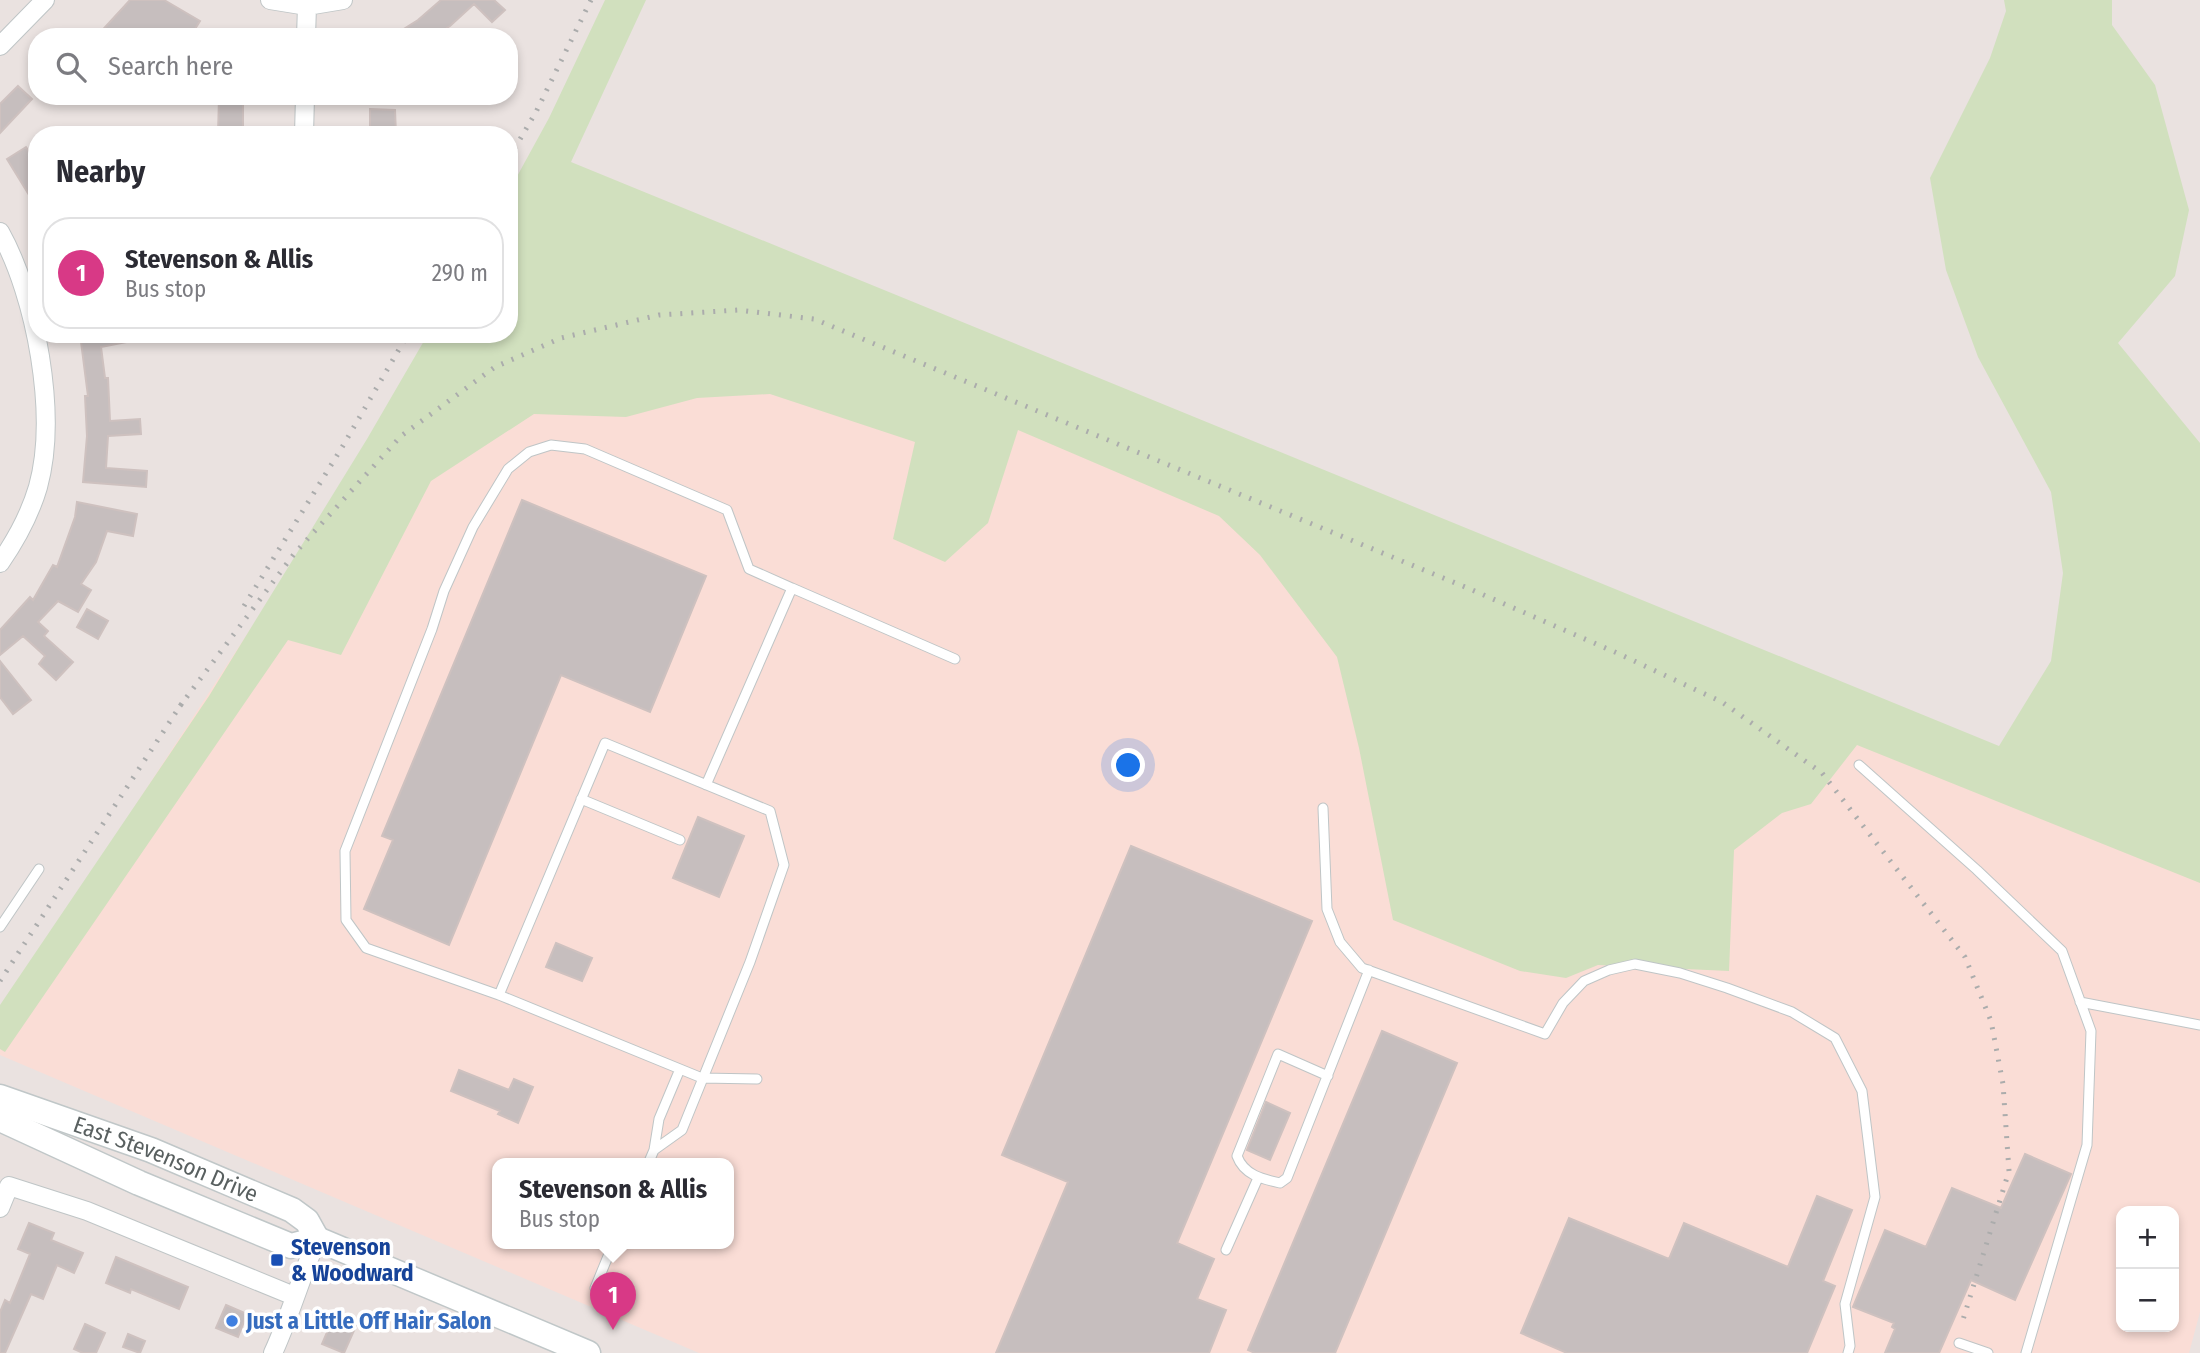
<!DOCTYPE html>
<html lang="en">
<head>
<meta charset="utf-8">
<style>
  :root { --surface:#fff; --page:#f7f7f7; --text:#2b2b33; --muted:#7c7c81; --line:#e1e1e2; --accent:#d83986 }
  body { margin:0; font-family:"Fira Sans Condensed",sans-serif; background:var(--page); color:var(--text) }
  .controls { position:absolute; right:21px; bottom:21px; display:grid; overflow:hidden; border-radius:14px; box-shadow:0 4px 10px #0003 }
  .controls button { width:63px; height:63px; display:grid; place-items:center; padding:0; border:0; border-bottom:2px solid var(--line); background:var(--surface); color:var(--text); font:35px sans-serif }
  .you { position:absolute; left:1129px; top:766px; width:24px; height:24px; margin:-18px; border:5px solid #fff; border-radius:50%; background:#1a73e8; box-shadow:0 0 0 10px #1a73e833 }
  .badge { display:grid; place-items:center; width:46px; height:46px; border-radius:50%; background:var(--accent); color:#fff; font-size:23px; font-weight:700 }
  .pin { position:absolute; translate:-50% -58px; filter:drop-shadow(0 2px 4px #0008) }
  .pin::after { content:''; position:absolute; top:37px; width:24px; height:21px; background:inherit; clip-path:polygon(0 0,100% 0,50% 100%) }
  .popup { position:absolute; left:492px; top:1158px; width:242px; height:91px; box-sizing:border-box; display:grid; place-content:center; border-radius:14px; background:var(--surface); filter:drop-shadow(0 2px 5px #0005); font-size:23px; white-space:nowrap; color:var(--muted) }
  .popup b { font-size:26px; color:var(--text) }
  .popup::after { content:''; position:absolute; left:50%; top:100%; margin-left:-14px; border:14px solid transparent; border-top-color:var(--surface) }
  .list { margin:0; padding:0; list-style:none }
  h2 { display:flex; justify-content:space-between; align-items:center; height:91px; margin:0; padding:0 28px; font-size:30px }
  h2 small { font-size:23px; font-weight:400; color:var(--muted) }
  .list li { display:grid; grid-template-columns:46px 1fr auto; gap:21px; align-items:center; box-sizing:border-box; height:112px; margin:0 14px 14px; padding:0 14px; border:2px solid var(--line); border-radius:28px }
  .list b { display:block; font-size:26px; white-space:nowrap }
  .list p { margin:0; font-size:23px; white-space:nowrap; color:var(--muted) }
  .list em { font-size:23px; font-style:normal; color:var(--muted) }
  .icon { flex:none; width:38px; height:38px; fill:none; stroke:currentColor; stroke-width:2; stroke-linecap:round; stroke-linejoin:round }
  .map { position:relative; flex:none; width:2200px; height:1353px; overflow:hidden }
  .search { position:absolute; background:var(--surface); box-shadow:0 4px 10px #0003; left:28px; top:28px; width:490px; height:77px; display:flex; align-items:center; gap:18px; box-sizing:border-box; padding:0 24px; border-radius:28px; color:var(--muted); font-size:26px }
  .panel { position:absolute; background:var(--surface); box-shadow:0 4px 10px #0003; left:28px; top:126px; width:490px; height:217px; border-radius:28px }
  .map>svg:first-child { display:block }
</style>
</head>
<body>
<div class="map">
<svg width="2200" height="1353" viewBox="0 0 2200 1353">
  <rect width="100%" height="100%" fill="#eae2e0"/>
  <path fill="#faddd6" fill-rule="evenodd" d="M509,234l1691,640v438l-11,41h-1490l-699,-298v-42l443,-679h66zM498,1164h230v80h-230zM2121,1211h53v116h-53z"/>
  <path fill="#d1e0be" d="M605,0h41l-75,162 1428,584 52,-85 12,-88 -12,-81 -73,-135 -32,-87 -16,-92 60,-120 16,-47 -2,-11h108v25l43,60 34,125 -14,66 -57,67 82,100v440l-343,-138 -46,59 -29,9 -48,37 -5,121 -131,-6 -32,13 -46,-7 -127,-51 -34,-172 -22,-91 -77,-102 -41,-39 -201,-86 -30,93 -43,39 -52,-23 22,-97 -145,-48 -73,4 -71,19 -92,-3 -103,67 -90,174 -53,-15 -283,412 -5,-3v-44l209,-309 158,-257 61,-105h81v-143l40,-73z"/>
  <path fill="#c6bebe" stroke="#cec1bf" stroke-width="2" d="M130,0h34l36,21 -10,16h-94z
    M441,0h53l11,10 -13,12 -18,-18 -24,22 -17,11h-42l27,-17z
    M18,86l14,13 -32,34v-29z
    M219,97l24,1v37h-25z
    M370,109l25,1 1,25h-26z
    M26,147l11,16v45l-30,-49z
    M80,334h51l1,7 -31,6 4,31h3l2,43 30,-2 1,15 -33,2 -2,32 41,3 -1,16 -63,-5 4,-46 -2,-40h3z
    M522,500l184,76 -56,136 -89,-37 -112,270 -85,-36 29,-69 -11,-4z
    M77,502l60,12 -4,22 -26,-5 -11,31 -15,22 10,6 -13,22 -20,-11 -20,21 10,9 -4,5 29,26 -17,18 -17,-16 6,-8 -22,-20 -23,19v-25l30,-33 3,3 20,-35 4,2 18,-50z
    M87,609l21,12 -10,18 -21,-12z
    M0,661l31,39 -18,14 -13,-17z
    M698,817l46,19 -25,61 -46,-19z
    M1131,846l181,75 -135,322 37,16 -17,40 29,11 -17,43h-213l72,-171 -66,-27z
    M556,943l36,15 -10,23 -36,-14z
    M1382,1031l75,32 -122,290h-80l-7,-3z
    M459,1070l50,20 5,-11 19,8 -15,36 -20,-9 2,-3 -49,-20z
    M1266,1102l24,11 -20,47 -23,-10z
    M2025,1154l46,20 -56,126 -44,-20 -32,73h-54l10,-24 -3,-2 2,-4 -41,-16 32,-77 41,17 26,-59 49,20z
    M1817,1196l35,14 -29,71 12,5 -28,67h-240l-46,-20 48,-115 100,41 15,-36 104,44z
    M29,1223l25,10 -3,7 32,13 -9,20 -17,-8 -14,34 -12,-5 -26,59h-5v-41l5,-12 5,3 20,-49 -12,-5z
    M116,1257l72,30 -9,22 -48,-20 -1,4 -24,-10z
    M226,1305l21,9 -9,23 -22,-9z
    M334,1316l22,10 -12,27 -22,-9z
    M85,1324l20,9 -9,20h-13l-9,-4z
    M128,1334l17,7 -5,12 -17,-6z"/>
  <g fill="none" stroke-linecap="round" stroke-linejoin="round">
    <g stroke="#bfc5c6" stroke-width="11">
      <path id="lane" d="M1859,765l118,105 85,81 29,80 -4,114 -61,208
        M706,785l86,-197 163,71
        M581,799l99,41
        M1323,808l4,101 13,33 22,26 183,66 18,-31 21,-22 25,-11 26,-6 45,9 47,15 65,24 43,26 27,53 13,106 -30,107 5,42 -2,7
        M0,927l39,-58
        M499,995l-133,-47 -20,-28 -1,-69 87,-222 12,-38 29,-64 35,-58 21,-17 22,-7 34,4 142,61 22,59 43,19
        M2080,1002l120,23
        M1328,1076l-50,-22 -41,102c7,19 25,23 43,27l7,-5 82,-208
        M654,1150l5,-31 21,-50
        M648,1164l6,-14 28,-20 68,-168 34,-97 -14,-54 -165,-68 -106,252 203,83 55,1
        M1226,1250l32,-72
        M595,1288l18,-44
        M1959,1343l29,10"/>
    </g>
    <g stroke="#bfc5c6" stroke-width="20">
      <path id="street" d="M270,0l37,6 36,-6
        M306,37l1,-31
        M0,46l45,-46
        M304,135l1,-39
        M0,232c36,64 58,183 38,255 -8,27 -22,53 -38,76
        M0,1208l9,-22 78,25 207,85
        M273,1353c17,-37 28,-76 44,-114"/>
    </g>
    <g stroke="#c0c7c8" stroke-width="27">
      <g id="secondary">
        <path id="s1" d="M0,1097l151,53 141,60 15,11 10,18"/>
        <path d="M0,1119l139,64 152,63 26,-7 271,114"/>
      </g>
    </g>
    <use href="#lane" stroke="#fff" stroke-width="9"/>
    <use href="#street" stroke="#fff" stroke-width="18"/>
    <use href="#secondary" stroke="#fff" stroke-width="24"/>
    <path stroke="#abacac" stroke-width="5" stroke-dasharray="2 9" stroke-linecap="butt" d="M509,158l27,-46 55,-112
      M244,606l97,-157 67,-115
      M180,706l114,-152 107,-118 94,-69 66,-29 98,-23 79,-5 76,9 656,270 147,64 105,49 100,71 143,184 26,64 12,63 6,87 -47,152
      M0,981l186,-284"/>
  </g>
  <rect fill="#1a4fb4" stroke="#fff" stroke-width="2.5" x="270" y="1253" width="14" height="14" rx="3.5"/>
  <circle fill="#3f7fe0" stroke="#fff" stroke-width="2.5" cx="232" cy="1321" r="7"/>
  <g text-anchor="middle" stroke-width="7" stroke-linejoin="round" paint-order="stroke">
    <g font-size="23" fill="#596060" stroke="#fff">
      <text dy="8" stroke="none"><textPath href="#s1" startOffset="177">East Stevenson Drive</textPath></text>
    </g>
    <g font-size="23" font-weight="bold" fill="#164399" stroke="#fff" text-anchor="start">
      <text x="291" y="1255">Stevenson<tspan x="291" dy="26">&amp; Woodward</tspan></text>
    </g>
    <g font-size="23" font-weight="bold" fill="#366cbe" stroke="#fff" text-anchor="start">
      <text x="246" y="1329">Just a Little Off Hair Salon</text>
    </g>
  </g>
</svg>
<div class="controls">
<button>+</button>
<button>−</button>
</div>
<div class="you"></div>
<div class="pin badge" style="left:613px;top:1330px">1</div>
<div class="popup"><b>Stevenson &amp; Allis</b>Bus stop</div>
<div class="search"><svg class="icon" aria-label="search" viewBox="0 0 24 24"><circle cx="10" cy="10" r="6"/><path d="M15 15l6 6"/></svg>Search here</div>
<section class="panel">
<h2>Nearby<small></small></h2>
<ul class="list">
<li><span class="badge">1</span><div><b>Stevenson &amp; Allis</b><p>Bus stop</p></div><em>290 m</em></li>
</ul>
</section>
</div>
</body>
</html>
